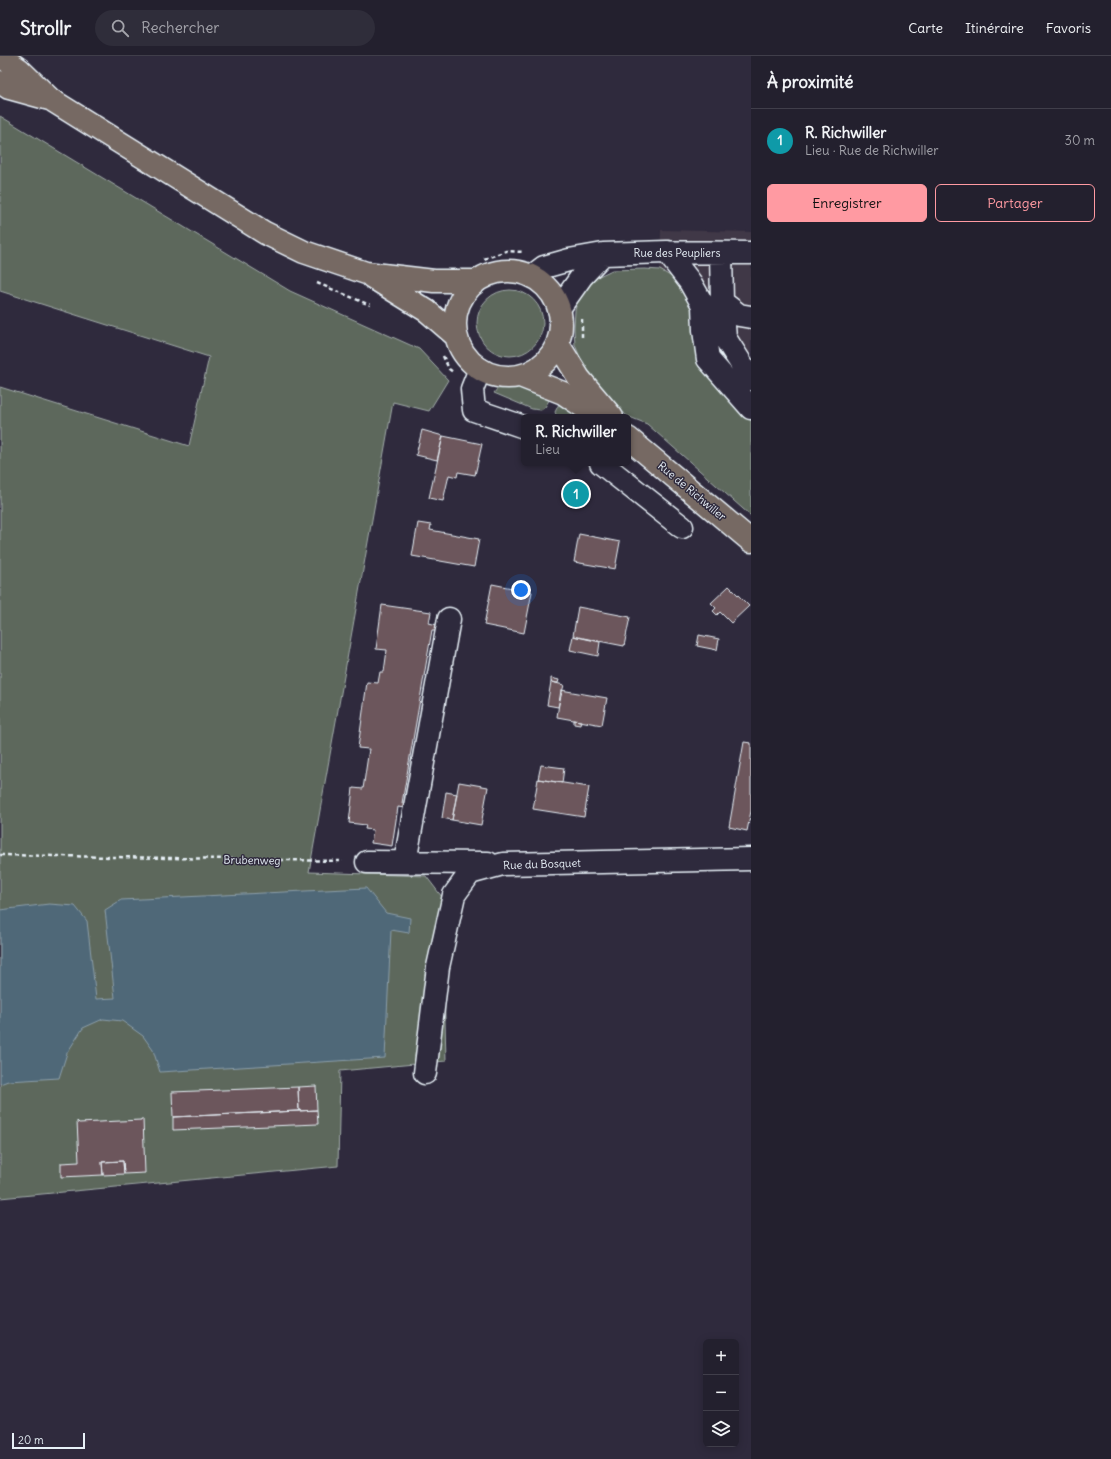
<!DOCTYPE html>
<html lang="fr">
<head>
<meta charset="utf-8">
<style>
  :root { --surface:#23202e; --page:#2f2d3a; --text:#f1f3f6; --muted:#a3a3aa; --line:#403e4a; --accent:#ff9aa2 }
  body { margin:0; font-family:Delius,sans-serif; background:var(--page); color:var(--text) }
  .controls { position:absolute; right:12px; bottom:12px; display:grid; overflow:hidden; border-radius:6px; box-shadow:0 2px 10px #0003 }
  .controls button { width:36px; height:36px; display:grid; place-items:center; padding:0; border:0; border-bottom:1px solid var(--line); background:var(--surface); color:var(--text); font:20px sans-serif }
  .scale { position:absolute; left:12px; bottom:10px; width:73px; box-sizing:border-box; padding-left:4px; border:2px solid #e8f1f8; border-top:0; font-size:11px; line-height:14px; white-space:nowrap; color:#e8f1f8; -webkit-text-stroke:3px #2f2a3d; paint-order:stroke }
  .you { position:absolute; left:521px; top:534px; width:14px; height:14px; margin:-10px; border:3px solid #fff; border-radius:50%; background:#1a73e8; box-shadow:0 0 0 6px #1a73e833 }
  .badge { display:grid; place-items:center; width:26px; height:26px; border-radius:50%; background:var(--accent); color:#fff; font-size:13px; font-weight:700 }
  .pin { position:absolute; translate:-50% -50%; border:2px solid #fff; box-shadow:0 1px 4px #0006 }
  .popup { position:absolute; left:521px; top:358px; width:110px; height:52px; box-sizing:border-box; display:grid; place-content:center; border-radius:6px; background:var(--surface); filter:drop-shadow(0 1px 3px #0005); font-size:13px; white-space:nowrap; color:var(--muted) }
  .popup b { font-size:15px; color:var(--text) }
  .popup::after { content:''; position:absolute; left:50%; top:100%; margin-left:-8px; border:8px solid transparent; border-top-color:var(--surface) }
  .list { margin:0; padding:0; list-style:none }
  h2 { display:flex; justify-content:space-between; align-items:center; height:52px; margin:0; padding:0 16px; font-size:17px }
  h2 small { font-size:13px; font-weight:400; color:var(--muted) }
  .list li { display:grid; grid-template-columns:26px 1fr auto; gap:12px; align-items:center; box-sizing:border-box; height:64px; padding:0 16px; border-top:1px solid var(--line) }
  .list b { display:block; font-size:15px; white-space:nowrap }
  .list p { margin:0; font-size:13px; white-space:nowrap; color:var(--muted) }
  .list em { font-size:13px; font-style:normal; color:var(--muted) }
  .actions { display:flex; gap:8px; padding:12px 16px }
  .actions a { flex:1; padding:9px 0; border:1px solid var(--accent); border-radius:6px; text-align:center; font-size:14px; color:var(--accent) }
  .actions .main { background:var(--accent); color:#111 }
  .icon { flex:none; width:22px; height:22px; fill:none; stroke:currentColor; stroke-width:2; stroke-linecap:round; stroke-linejoin:round }
  .map { position:relative; flex:none; width:751px; height:1403px; overflow:hidden }
  header { display:flex; align-items:center; gap:24px; box-sizing:border-box; height:56px; padding:0 20px; background:var(--surface); border-bottom:1px solid var(--line) }
  header strong { font-size:19px }
  nav { display:flex; gap:22px; margin-inline-start:auto; font-size:14px }
  .search { width:280px; height:36px; background:var(--page); display:flex; align-items:center; gap:10px; box-sizing:border-box; padding:0 14px; border-radius:22px; color:var(--muted); font-size:15px }
  main { display:flex }
  aside { flex:1; background:var(--surface) }
  .map>svg:first-child { display:block }
</style>
</head>
<body>
<header>
<strong>Strollr</strong>
<div class="search"><svg class="icon" aria-label="search" viewBox="0 0 24 24"><circle cx="10" cy="10" r="6"/><path d="M15 15l6 6"/></svg>Rechercher</div>
<nav><a>Carte</a><a>Itinéraire</a><a>Favoris</a></nav>
</header>
<main>
<div class="map">
<svg width="751" height="1403" viewBox="0 0 751 1403">
  <rect width="100%" height="100%" fill="#2f2a3d"/>
  <filter id="ink" filterUnits="userSpaceOnUse"><feTurbulence type="fractalNoise" baseFrequency=".025" numOctaves="2"/><feDisplacementMap in="SourceGraphic" scale="8" xChannelSelector="R" yChannelSelector="G"/><feConvolveMatrix kernelMatrix="1 2 1 2 8 2 1 2 1" color-interpolation-filters="sRGB"/></filter>
  <g filter="url(#ink)">
    <path fill="#413746" d="M661,174l90,2v187l-50,-56 -6,-15 -1,-31 -34,-47z"/>
    <path fill="#5d685c" stroke="#a2acaa" d="M0,60l290,175 129,58 29,31 -19,31 -36,-9 -84,470 117,4 16,21 4,164 -106,10 -2,95 -338,32v-811l189,59 20,-89 -209,-66z
      M645,213l15,1 12,7 18,20 4,20 1,31 6,15 50,56v97l-104,-92 -20,-8 -22,-23 -23,-31 -7,-17 -1,-17 1,-18 6,-21 14,-11 17,-8z
      M477 267a33 33 0 1 1 66 0a33 33 0 1 1-66 0Z
      M526,331l25,10 -6,10 -4,3 -9,-1 -38,-16 3,-4z
      M560,346l17,15h-20l-2,-5z"/>
    <path fill="#4f6878" stroke="#8c9fab" d="M366,832l20,25 24,5 -1,15 -18,-3 -6,128 -225,14 -7,-22 -10,-14 -21,-15 -19,-2 -20,9 -16,25 -8,25 -51,3 -8,3v-174l49,-6 26,2 12,15 9,78 19,-1 -10,-88 16,-10z"/>
    <path fill="#6c565b" stroke="#e8f1f8" d="M422,374l21,6 -6,24 -21,-5z
      M443,380l39,8 -7,31 -17,-3 -1,5 -8,-2 -6,26 -14,-3z
      M571,429l14,3 -3,14 -14,-2z
      M418,467l13,2 -1,5 49,9 -5,28 -62,-11z
      M579,478l41,8 -5,27 -41,-7z
      M492,528l40,8 -8,41 -40,-8z
      M729,530l20,20 -18,17 -11,-11 -3,3 -4,-4 3,-3 -5,-5z
      M382,549l49,7 -2,11 8,2 -1,5h-4l-30,173 3,1 -1,4 -6,-1 -6,39 -21,-3 2,-13 -8,-1 1,-4 -17,-2 4,-35 10,1 6,-40 -11,-1 9,-66 11,1 2,-11h4l3,-22 -11,-1z
      M578,551l52,10 -6,29 -51,-10z
      M699,579l20,4 -2,11 -20,-4z
      M573,580l27,6 -2,14 -28,-6z
      M551,622l8,2 -1,3 -7,-1z
      M551,626l13,3 -6,22 -11,-2z
      M561,634l46,8 -5,27 -45,-8z
      M574,664l7,1 -1,4 -6,-1z
      M744,686l7,1v68l-4,20 -18,-4z
      M541,709l23,3 -2,15 -24,-4z
      M538,723l51,8 -5,30 -51,-8z
      M459,726l29,5 -7,38 -29,-5z
      M446,736l11,2 -5,26 -10,-2z
      M316,1030l1,24 -18,1 -1,-24z
      M298,1031l1,24 -126,6 -1,-25z
      M317,1054l1,14 -145,6v-13z
      M141,1063h2l2,54 -21,1 -1,-13 -21,1 1,13 -42,2v-14l18,-1 -2,-41 2,2 62,-3z
      M123,1105l1,13 -21,1 -1,-13z"/>
    <g fill="none" stroke-linecap="round" stroke-linejoin="round">
      <g stroke="#e8f1f8" stroke-width="25">
        <path id="minor" d="M667,196l23,30 13,23 1,25 4,29 43,49
          M721,197l1,49 3,36 26,41
          M532,220l12,-9 25,-7 34,-6 64,-2 84,1
          M722,246l17,13 12,2
          M560,251l22,-31 21,-22
          M480,313l-8,20 2,21 50,17
          M601,407l81,64
          M367,806l121,1
          M405,806l44,-243
          M425,1017l13,-106 16,-72 16,-22 33,-9 248,-5"/>
      </g>
      <g stroke="#e8f1f8" stroke-width="25">
        <path id="major" d="M0,0l19,13 31,30 215,134 39,19 62,21 68,8h42
          M0,26l9,6 40,11
          M455 268a53 53 0 1 1 106 0a53 53 0 1 1-106 0Z
          M372,221l55,34 29,25
          M558,288l21,34 33,39
          M520,320l43,17 35,24
          M628,382l123,103"/>
      </g>
      <path stroke="#e8f1f8" stroke-width="2.5" stroke-dasharray="4 3" stroke-linecap="butt" d="M484,203l22,-8 18,1
        M317,227l53,22
        M582,281v-19
        M443,300l6,13 4,3
        M0,799l343,6"/>
      <use href="#minor" stroke="#2f2a3d" stroke-width="22"/>
      <use href="#major" stroke="#766964" stroke-width="22"/>
    </g>
  </g>
  <g text-anchor="middle" stroke-width="3" stroke-linejoin="round" paint-order="stroke">
    <g font-size="11" fill="#e8f1f8" stroke="#2f2a3d">
      <text x="677" y="201">Rue des Peupliers</text>
      <text transform="translate(692 435) rotate(40)" y="4">Rue de Richwiller</text>
      <text transform="translate(252 804) rotate(1)" y="4">Brubenweg</text>
      <text transform="translate(542 808) rotate(-2)" y="4">Rue du Bosquet</text>
    </g>
  </g>
</svg>
<div class="controls">
<button>+</button>
<button>−</button>
<button><svg class="icon" aria-label="layers" viewBox="0 0 24 24"><path d="M12 4l9 5-9 5-9-5zM3 14l9 5 9-5"/></svg></button>
</div>
<div class="scale">20 m</div>
<div class="you"></div>
<div class="pin badge" style="left:576px;top:438px;background:#0f9aa8">1</div>
<div class="popup"><b>R. Richwiller</b>Lieu</div>
</div>
<aside>
<h2>À proximité<small></small></h2>
<ul class="list">
<li><span class="badge" style="background:#0f9aa8">1</span><div><b>R. Richwiller</b><p>Lieu · Rue de Richwiller</p></div><em>30 m</em></li>
</ul>
<div class="actions"><a class="main">Enregistrer</a><a>Partager</a></div>
</aside>
</main>
</body>
</html>
